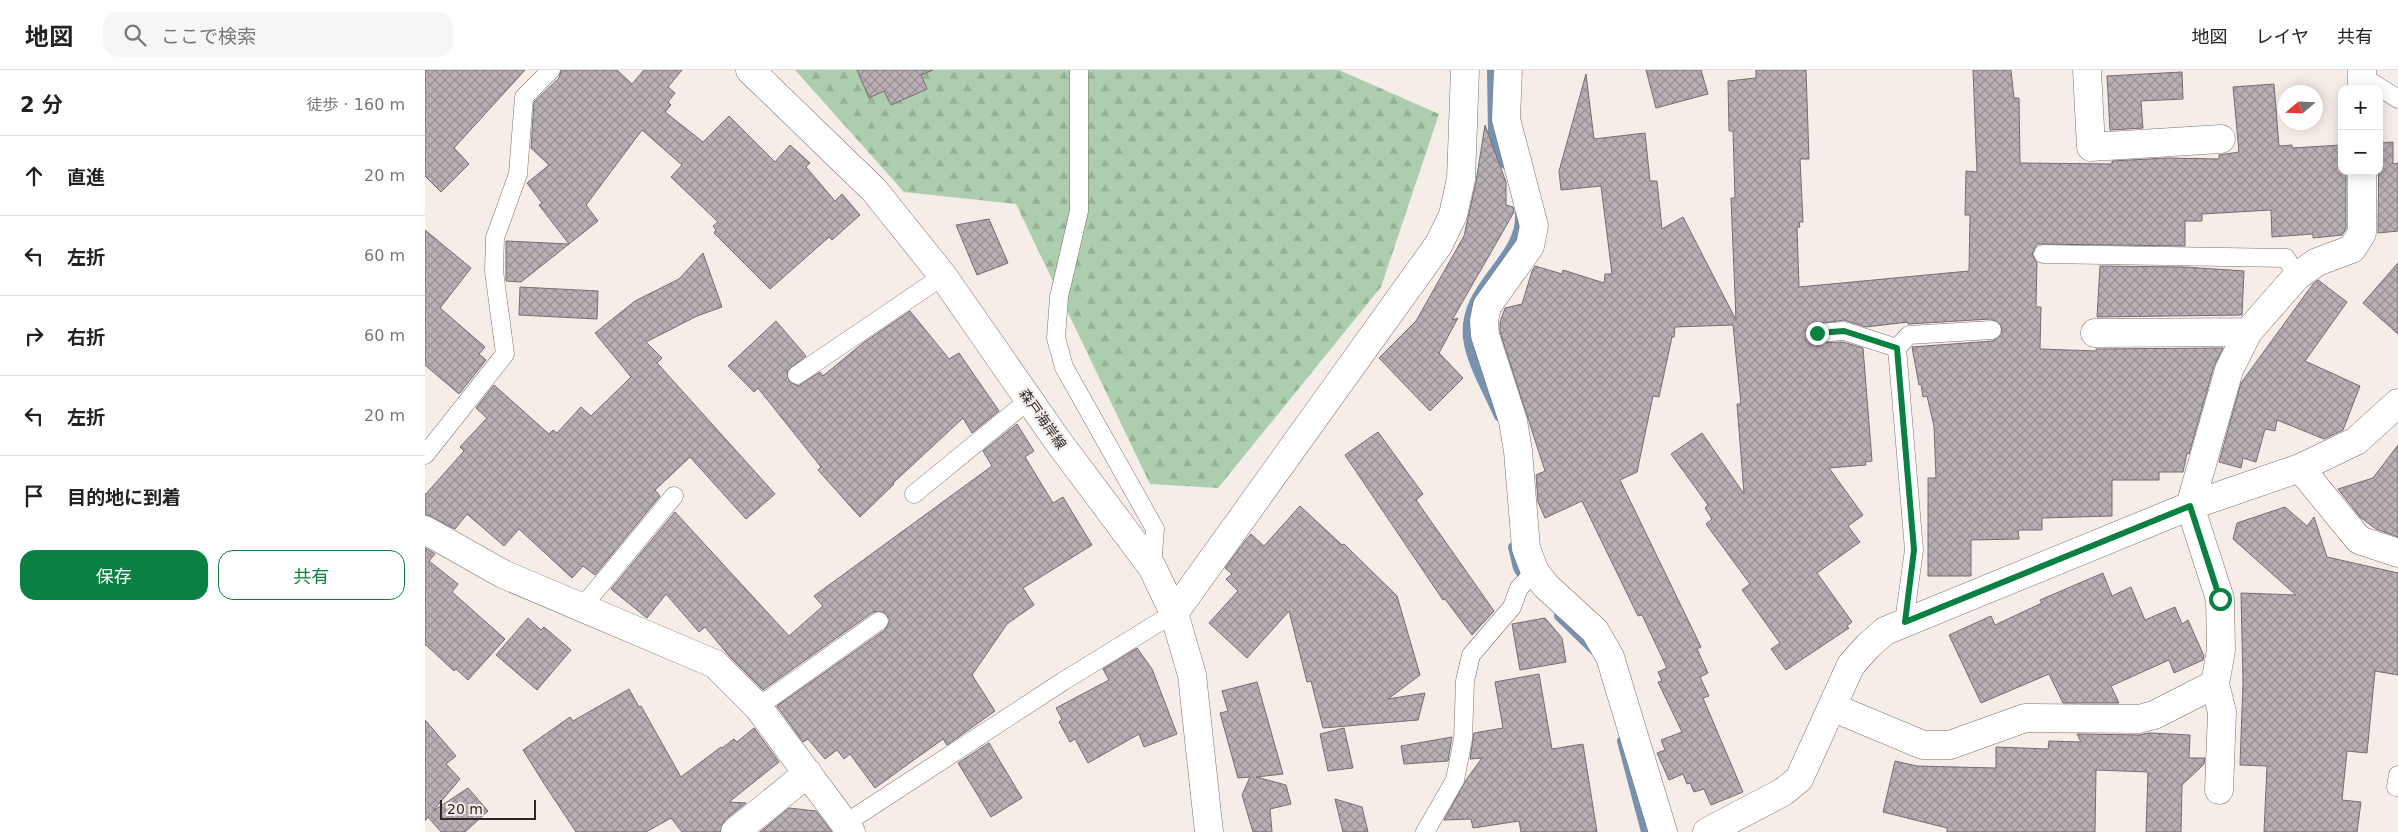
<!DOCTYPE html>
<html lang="ja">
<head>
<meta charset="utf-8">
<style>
  :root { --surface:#fff; --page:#f6f6f6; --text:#222; --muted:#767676; --line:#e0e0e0; --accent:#0b8043 }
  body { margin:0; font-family:"DejaVu Sans","Noto Sans JP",sans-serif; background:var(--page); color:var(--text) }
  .controls { position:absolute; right:15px; top:15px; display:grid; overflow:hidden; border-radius:10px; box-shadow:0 2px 12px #0003 }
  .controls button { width:45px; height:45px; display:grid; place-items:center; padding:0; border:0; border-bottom:1px solid var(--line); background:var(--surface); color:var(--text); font:25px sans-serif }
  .compass { position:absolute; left:1853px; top:15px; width:45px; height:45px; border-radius:50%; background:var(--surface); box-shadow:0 2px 12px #0003; rotate:251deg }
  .scale { position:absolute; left:15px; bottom:12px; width:96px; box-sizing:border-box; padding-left:5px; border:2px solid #2a2725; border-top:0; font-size:14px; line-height:18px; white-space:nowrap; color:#2a2725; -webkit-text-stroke:4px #f7ede8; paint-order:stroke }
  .stop { position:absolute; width:15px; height:15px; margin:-11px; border:4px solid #0b8043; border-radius:50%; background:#fff }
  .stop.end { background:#0b8043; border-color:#fff; box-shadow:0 1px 5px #0008 }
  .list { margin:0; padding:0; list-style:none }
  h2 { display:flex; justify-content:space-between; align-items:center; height:65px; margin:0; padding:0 20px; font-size:21px }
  h2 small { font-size:16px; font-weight:400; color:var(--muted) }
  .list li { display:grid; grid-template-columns:32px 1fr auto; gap:15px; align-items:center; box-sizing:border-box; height:80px; padding:0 20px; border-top:1px solid var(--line) }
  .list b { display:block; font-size:19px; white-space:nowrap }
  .list em { font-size:16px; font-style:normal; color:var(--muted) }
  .actions { display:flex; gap:10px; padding:15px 20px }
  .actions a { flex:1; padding:11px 0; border:1px solid var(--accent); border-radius:15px; text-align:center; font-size:18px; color:var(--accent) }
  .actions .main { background:var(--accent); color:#fff }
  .icon { flex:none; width:28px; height:28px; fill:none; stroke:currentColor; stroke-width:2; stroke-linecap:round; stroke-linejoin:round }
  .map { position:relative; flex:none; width:1973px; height:762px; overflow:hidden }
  header { display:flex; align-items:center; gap:30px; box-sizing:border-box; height:70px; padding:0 25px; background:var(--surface); border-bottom:1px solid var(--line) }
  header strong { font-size:24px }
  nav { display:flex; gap:28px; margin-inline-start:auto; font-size:18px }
  .search { width:350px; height:45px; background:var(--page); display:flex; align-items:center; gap:12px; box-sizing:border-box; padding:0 18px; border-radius:15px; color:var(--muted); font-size:19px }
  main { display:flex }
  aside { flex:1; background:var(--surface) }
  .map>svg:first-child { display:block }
</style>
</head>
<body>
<header>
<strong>地図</strong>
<div class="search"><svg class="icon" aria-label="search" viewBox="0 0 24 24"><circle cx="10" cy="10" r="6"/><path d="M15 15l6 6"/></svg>ここで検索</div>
<nav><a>地図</a><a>レイヤ</a><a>共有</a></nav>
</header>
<main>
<aside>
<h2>2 分<small>徒歩 · 160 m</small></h2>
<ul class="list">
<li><svg class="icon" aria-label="ahead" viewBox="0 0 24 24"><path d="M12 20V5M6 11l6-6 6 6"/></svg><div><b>直進</b></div><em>20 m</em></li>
<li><svg class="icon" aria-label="left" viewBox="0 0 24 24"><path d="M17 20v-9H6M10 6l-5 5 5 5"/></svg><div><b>左折</b></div><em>60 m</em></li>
<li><svg class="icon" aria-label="right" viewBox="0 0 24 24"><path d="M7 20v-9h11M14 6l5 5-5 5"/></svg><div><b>右折</b></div><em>60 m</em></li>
<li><svg class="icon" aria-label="left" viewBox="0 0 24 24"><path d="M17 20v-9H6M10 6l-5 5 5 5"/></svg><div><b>左折</b></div><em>20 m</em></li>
<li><svg class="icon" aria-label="arrive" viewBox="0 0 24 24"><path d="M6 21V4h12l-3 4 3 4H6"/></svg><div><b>目的地に到着</b></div></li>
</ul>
<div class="actions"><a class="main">保存</a><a>共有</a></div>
</aside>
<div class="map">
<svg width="1973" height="762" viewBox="0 0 1973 762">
  <defs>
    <pattern id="forest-firs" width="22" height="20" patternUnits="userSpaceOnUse" patternTransform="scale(1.25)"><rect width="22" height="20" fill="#acceae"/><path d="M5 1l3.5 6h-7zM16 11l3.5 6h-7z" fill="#94b196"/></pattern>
    <pattern id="building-cross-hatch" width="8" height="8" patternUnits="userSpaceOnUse" patternTransform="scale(1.25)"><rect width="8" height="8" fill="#b9b0b6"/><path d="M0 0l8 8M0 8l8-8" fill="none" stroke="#978f94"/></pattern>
  </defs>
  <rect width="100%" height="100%" fill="#f7ede8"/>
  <path fill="url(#forest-firs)" d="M370,0h544l100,44 -58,173 -163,201 -68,-4 -134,-280 -112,-12z"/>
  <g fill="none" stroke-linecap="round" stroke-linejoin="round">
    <path stroke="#7692ae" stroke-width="10" d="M1067,0l1,64 12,30
      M1074,346c-11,-26 -27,-50 -31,-78 -6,-52 55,-79 52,-124
      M1088,477l5,21 9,14
      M1134,546l36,35
      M1197,671l24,91"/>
  </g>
  <path fill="url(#building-cross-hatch)" stroke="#756d73" d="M0,0h100l-71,78 15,16 -28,28 -16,-16z
    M136,0h56l15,14 12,-14h38l-14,17 7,6 -7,9 3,3 -6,7 38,30 26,-26 46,46 15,-17 20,18 -4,4 29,34 7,-7 18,21 -28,25 -3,-3 -59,52 -56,-56 2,-3 -3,-4 5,-4 -47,-45 11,-12 -40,-35 -56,75 12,16 -29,23 -30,-39 3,-2 -15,-20 22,-18 -18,-17 3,-46 25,-24z
    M432,0h76l-12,5 6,14 -36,16 -7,-14 -15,7z
    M1221,0h55l7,24 -52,14z
    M1331,0h50l3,89h-9l3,63h-4l1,5h-3l2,60 170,-16 1,-56h-5l1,-44 11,1 -4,-102h38l3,28h5l1,65 92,1v-3l55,-3 52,1v-4l20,-3 -6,-65 41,-3 5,62 13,-1v3l50,-3v26h4v58l-4,6 -29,3v-4l-41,3 -1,-27 -69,4v7h-17v25l-148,-2 -5,10 5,8 -1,45h5l-1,42 56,2v-2l127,-1 -9,18 -25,88 -2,-1 -4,19h-24v8h-47v36l-70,2v12h-24l1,9 -48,1v36h-43v-98h8l-2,-52 -7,-30 -4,1 -2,-13 -2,1 -7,-38 81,-6 9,-7 -1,-9 -10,-6 -83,5v-2l-42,5 -22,-7 -33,5 -4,9 6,9 30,-1 20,6 9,113 -7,1 1,3 -37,3 34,47 -15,11 12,16 -43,31 35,49 -5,4 2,2 -63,42 -15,-21 9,-6 -38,-53 8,-6 -44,-60 6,-5 -7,-11 3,-3 -37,-51 31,-21 42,61 -7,-90h4l-8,-79 -58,2 -1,10h-2l-13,60 -6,-1 -16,76 -17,8 81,167 -4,2 11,24 -8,4 9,19 -6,2 40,94 -32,13 -7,-16 -10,3 -4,-9 -3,1 -4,-10 -14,6 -12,-27 8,-3 -4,-10 21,-8 -24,-50 4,-1 -4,-9 9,-4 -25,-53 -4,1 -56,-115 -37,17 -7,-16 -2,-27 9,-4 -45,-139v-10l5,-14 17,-4 10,-33 3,-5 27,8 1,-4 41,13 1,-9h7l-11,-88 -40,4 -2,-19 27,-97 8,65 51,-6 5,48h7l5,48 21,-12 53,103 -5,-122h4l-2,-67h-4l-1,-50 28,-3z
    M1757,2l1,27 -42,2 2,27 -33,2 -3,-54z
    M1060,55l21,57v23l7,2 1,5 -62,108 6,-2 -19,35 24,25 -33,33 -51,-53 37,-37 48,-85 12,-54z
    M1968,72v22l5,-1v68l-20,2 1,-90z
    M564,149l19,44 -31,12 -21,-50z
    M0,160l46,38 -31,40 45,39 -6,7 7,6 -27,34 -34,-29z
    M81,171l63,3 -48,38 -15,-1z
    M278,183l19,54 -25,9 -51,26 16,16 -5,5 118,131 -29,25 -56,-62 -35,33 5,6 -65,79 -12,-9 -11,12 -53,-49 -15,17 -37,-32 -12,15 -30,-15v-19l39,-44 -4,-4 27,-29 -11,-10 18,-23 55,49 4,-4 4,3 24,-26 10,9 40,-39 -36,-44 40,-32 44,-22z
    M1973,193v71l-35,-31z
    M1675,196l85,1 59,4 -2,44 -145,2z
    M1893,210l29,22 -42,59 55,25 -17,44 -19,9 -47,-19 -2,11 -10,-2 -9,33 -13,-4 -2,10 -22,-6 22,-79 72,-99z
    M95,217l78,4 -1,28 -78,-4z
    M485,241l39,48 10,-6 40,58 -27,22 -9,-15 -70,65 1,1 -34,33 -42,-47 3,-3 -63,-79 -4,4 -26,-26 48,-45 30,35 -19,15 2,10 9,5 22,-14 3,4 40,-33z
    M592,354l17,27 -9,6 28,46 10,-6 29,48 -69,43 11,17 -27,19 -35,51 23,36 -48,34 -4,-6 -68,49 -25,-34 -6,5 -7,-9 -12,9 -17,-20 -5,3 -26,-36 108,-76 5,-10 -6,-8h-11l-110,78 -33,-33 -25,-30 -6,5 -33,-38 -19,24 -36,-29 64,-77 114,124 34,-30 -9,-10 178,-130 -9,-15z
    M953,362l45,62 -7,6 78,111 -22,24 -27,-36 -2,1 -98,-145z
    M1973,375v92l-22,-8 -16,-12 -22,-28 35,-11z
    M875,436l42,39 2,-1 53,52 23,79 -32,24 37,-6 -7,27 -95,8 -12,-47 -4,1 -18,-71 -42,47 -38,-35 29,-32 -12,-12 6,-5 -7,-6 20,-27 6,-7 13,12z
    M1860,437l22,19 7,-9 13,40 71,16v102l-23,-4 -8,82 -20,-2 -5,49 19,2 -4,30h-93l3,-66 -27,-1 3,-83 -2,-89 55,2 -63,-56 4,-16z
    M0,478l10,6 -6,7 29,23 -6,8 53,47 -37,41 -12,-11 -2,2 -29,-27z
    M1678,503l9,23 19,-9 14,33 30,-13 7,17 6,-4 16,36 -1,4 -29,13 -5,-13 -58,26 8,17h-56l-14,-29 -68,29 -32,-68 42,-19 4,9 47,-22 -2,-3z
    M103,548l13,12 3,-3 27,23 -34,40 -41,-35z
    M1120,548l17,20 4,24 -46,8 -8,-46z
    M712,578l15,21 25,65 -33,13 -5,-13 -51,29 -13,-24 -5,3 -11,-20 3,-3 -6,-11 53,-28 -6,-11z
    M1114,604l13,75 31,-5 14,88h-76l-2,-11 -46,7 -2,-9 -27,1 22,-40 16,-22 -12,1 4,-26 29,-5 -8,-46z
    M832,612l26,92 -27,3 30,8 5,19 -21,5 2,23h-19l-11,-37 8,-18 -12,1 -18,-65 8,-2 -6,-20z
    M204,619l10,18 2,-1 40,71 40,-30 1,1 12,-9 3,3 17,-14 25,34 -50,40 17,1 -21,17 -5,12h-38l-11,-14 -25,14h-70l-33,-50 -20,-32 47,-33 3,4z
    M0,650l31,36 -10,8 14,15 -27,32 35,-23 20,23 -23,21h-24l-13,-15 -3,4z
    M919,658l9,40 -25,3 -8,-37z
    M1724,663l41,2 -1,23h16l-1,6 -22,21 -1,47h-35l2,-60 -52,-2 -1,62h-148v-4l-64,-16 12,-51 22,5 79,2v-21l52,2 1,-8 32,1 -4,-8 62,1z
    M1027,667l-4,24 -44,3 -3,-18z
    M564,673l33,55 -31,19 -33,-54z
    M910,729l27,8 6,25h-25z
    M364,738l27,3 16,21h-72z"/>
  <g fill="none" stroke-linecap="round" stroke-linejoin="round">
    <g stroke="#7b726e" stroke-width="19">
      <path id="lane" d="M654,0v141l-20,86 -3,41 8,29 91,162 -3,38
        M1937,6l36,23
        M1618,184l243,4 11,18
        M1392,263l27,-2 53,17
        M372,305l146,-99
        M0,385l80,-101 -11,-83 1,-33 23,-64 6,-77 27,-27
        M489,424l115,-94
        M158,536l91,-110
        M1479,552l10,-72 -17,-202 12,-13 83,-5
        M333,637l121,-86
        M1971,717l2,-12
        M421,753l216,-141 112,-69
        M1000,762l30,-52 8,-41 2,-58 6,-26 41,-48 7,-19 16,-16"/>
    </g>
    <g stroke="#7b726e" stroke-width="29">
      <path id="street" d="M1083,0l-2,49 28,107 -4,20 -43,60 -3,15 1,14 28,86 5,30 8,97 9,24 11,14 49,45 15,26 53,175
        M1662,0l4,77 130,-8
        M1937,19v-19
        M1670,263l153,-1
        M1875,398l59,72 39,13
        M0,460l78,44 212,90 43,43 93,125
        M1790,614l7,28 -3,78
        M1407,637l91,38h27l75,-27 114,1 15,-4 61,-31 6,-34 -1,-51 -30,-93 39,-136 19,-38 49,-56 20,-14 35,-13 10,-16v-62
        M310,762l73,-59
        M1282,762l76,-40 16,-13 52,-114 17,-19 17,-15 305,-125 110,-38 56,-27 42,-38"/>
    </g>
    <g stroke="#7b726e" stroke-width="29">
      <path id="secondary" d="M325,0l124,120 69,86 114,164 95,127 22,46 18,62 17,157
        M749,543l265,-369 14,-29 8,-36 4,-109"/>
    </g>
    <use href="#lane" stroke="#fff" stroke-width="18"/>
    <use href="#street" stroke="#fff" stroke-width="28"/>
    <use href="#secondary" stroke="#fff" stroke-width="28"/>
  </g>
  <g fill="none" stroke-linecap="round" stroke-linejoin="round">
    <path stroke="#0b8043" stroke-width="6" d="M1392,263l27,-2 53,17 17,202 -9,72 285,-116 30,93"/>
  </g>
  <g text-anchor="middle" stroke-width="4.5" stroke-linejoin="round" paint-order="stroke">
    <g font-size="14" fill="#2a2725" stroke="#f7ede8">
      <text transform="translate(618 349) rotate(55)" y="5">森戸海岸線</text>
    </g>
  </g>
</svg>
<div class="controls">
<button>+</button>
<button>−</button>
</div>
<svg class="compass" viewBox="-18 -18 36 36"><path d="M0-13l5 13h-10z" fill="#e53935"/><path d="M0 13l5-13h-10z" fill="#767676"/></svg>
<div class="scale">20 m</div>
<div class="stop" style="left:1795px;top:529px"></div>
<div class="stop end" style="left:1392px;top:263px"></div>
</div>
</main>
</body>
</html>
